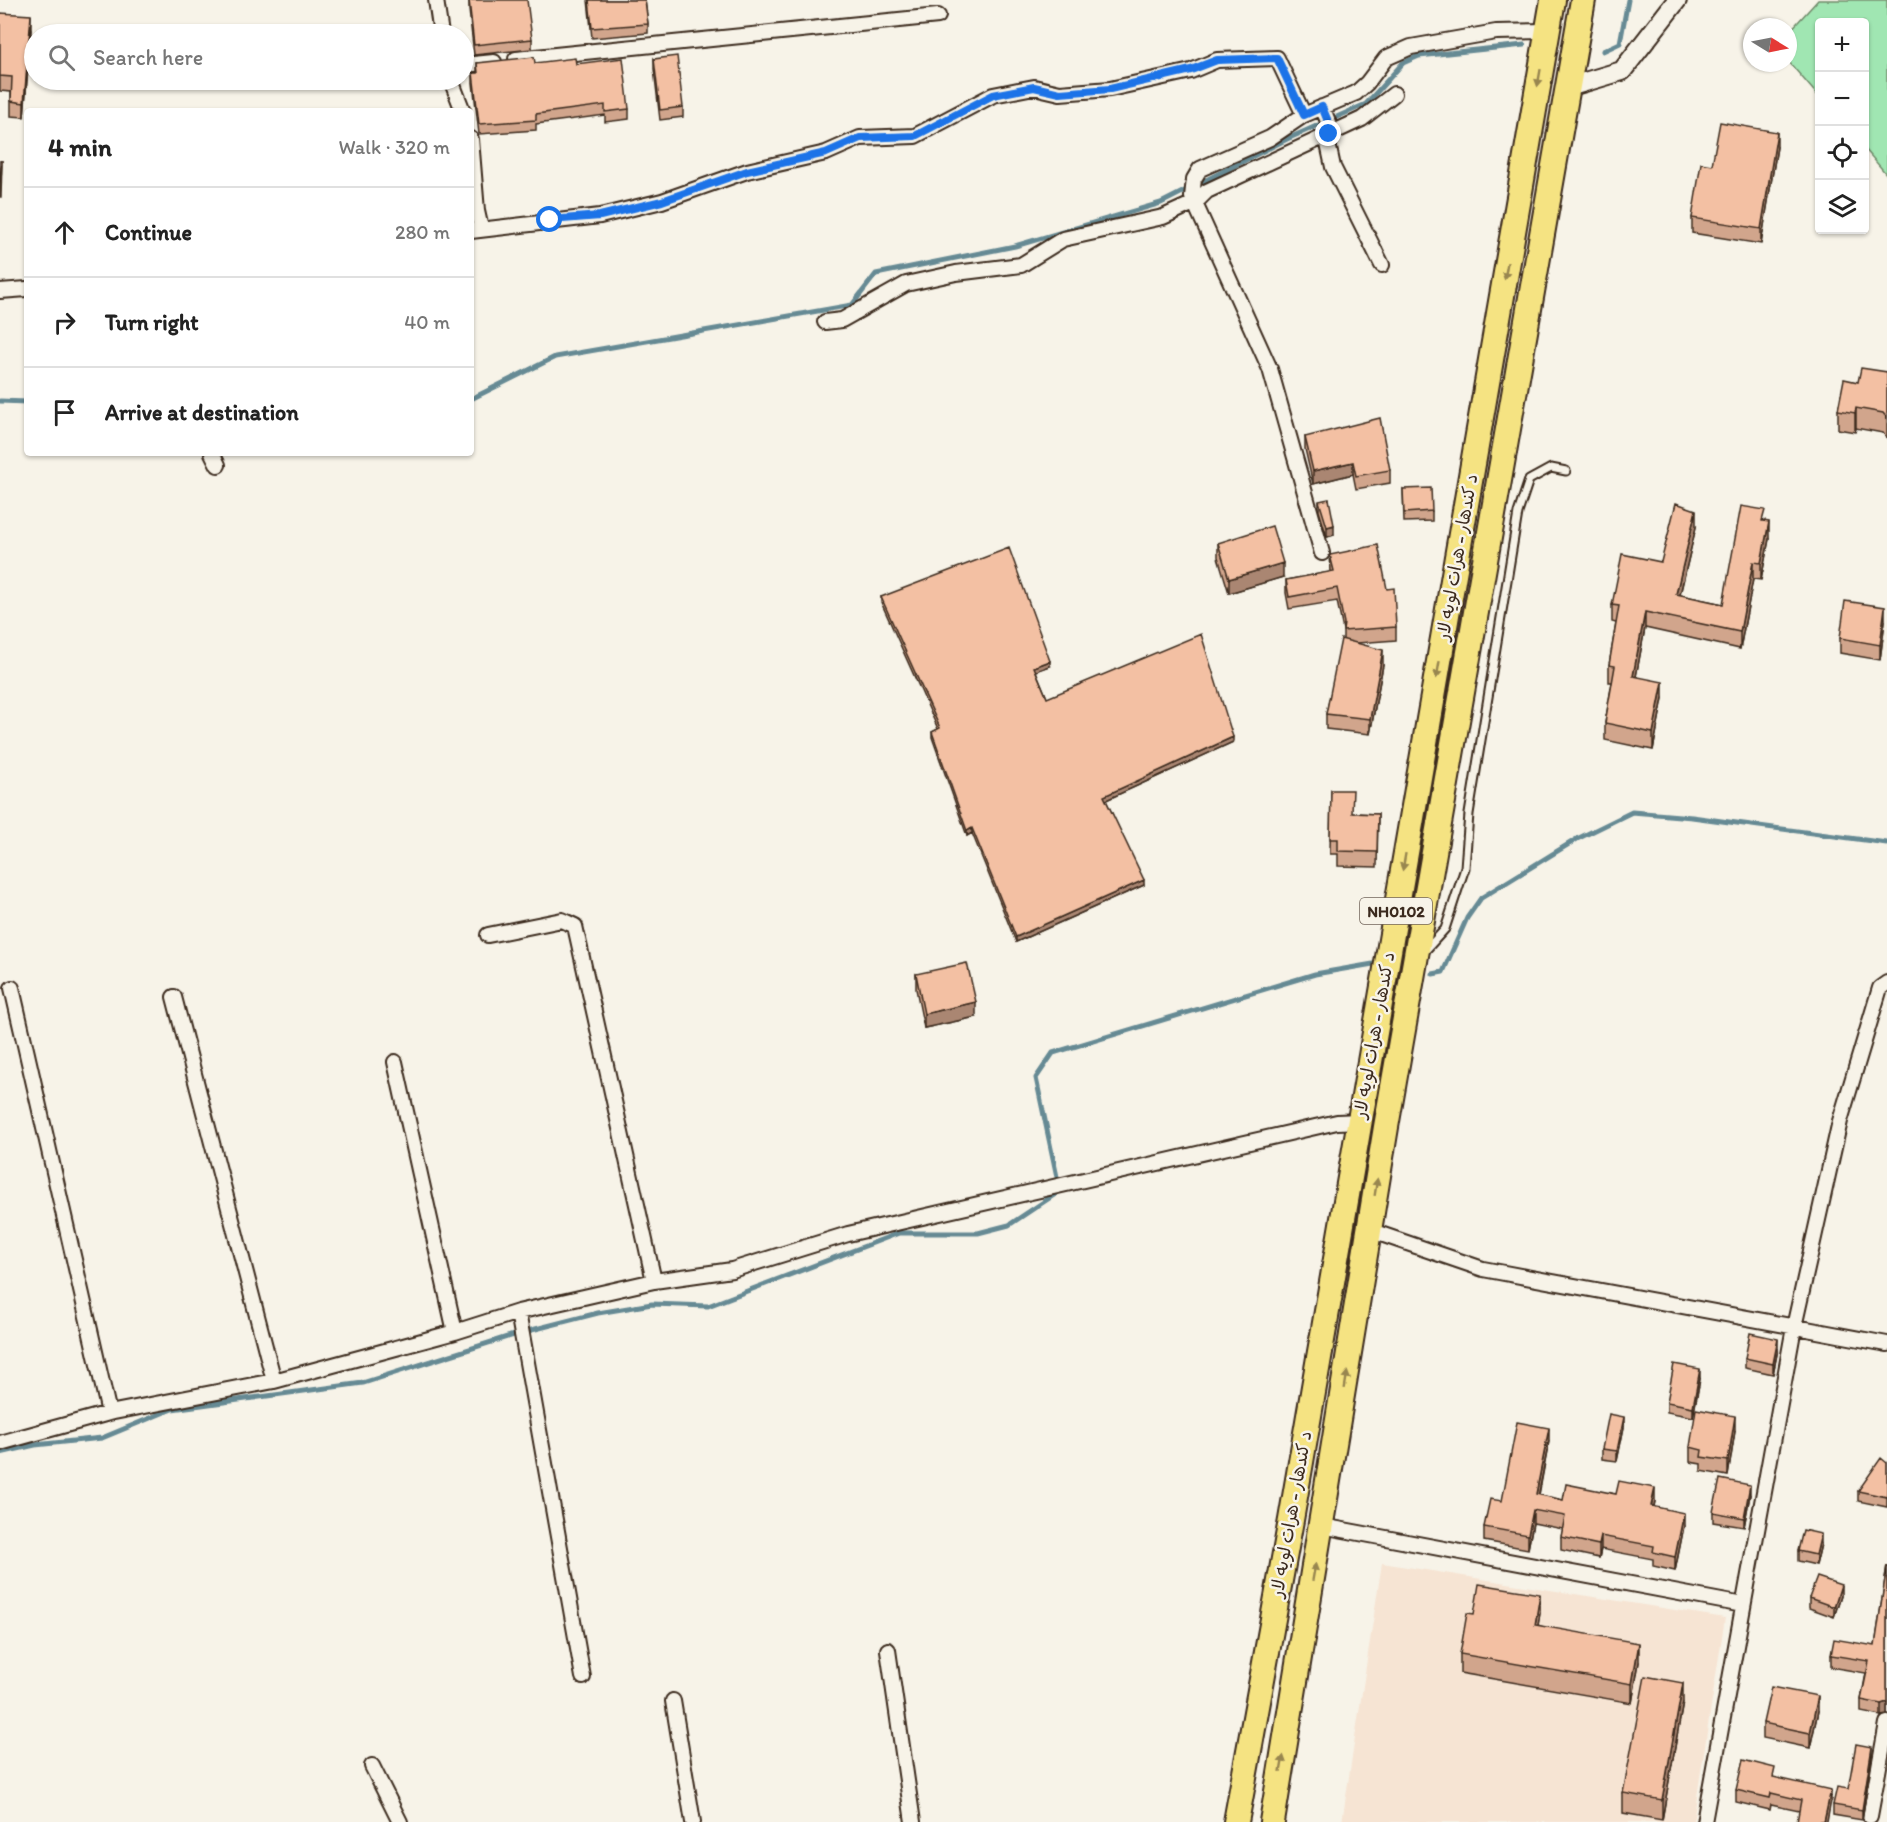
<!DOCTYPE html>
<html lang="en">
<head>
<meta charset="utf-8">
<style>
  :root { --surface:#fff; --page:#f2f2f2; --text:#222; --muted:#767676; --line:#e0e0e0 }
  body { margin:0; font-family:Itim,"Playpen Sans Arabic",sans-serif; background:var(--page); color:var(--text) }
  .controls { position:absolute; right:18px; top:18px; display:grid; overflow:hidden; border-radius:6px; box-shadow:0 2px 4px #0004 }
  .controls button { width:54px; height:54px; display:grid; place-items:center; padding:0; border:0; border-bottom:2px solid var(--line); background:var(--surface); color:var(--text); font:30px sans-serif }
  .compass { position:absolute; left:1743px; top:18px; width:54px; height:54px; border-radius:50%; background:var(--surface); box-shadow:0 2px 4px #0004; rotate:100deg }
  .stop { position:absolute; width:18px; height:18px; margin:-14px; border:4px solid #1a73e8; border-radius:50%; background:#fff }
  .stop.end { background:#1a73e8; border-color:#fff; box-shadow:0 2px 6px #0008 }
  .list { margin:0; padding:0; list-style:none }
  h2 { display:flex; justify-content:space-between; align-items:center; height:78px; margin:0; padding:0 24px; font-size:26px }
  h2 small { font-size:20px; font-weight:400; color:var(--muted) }
  .list li { display:grid; grid-template-columns:39px 1fr auto; gap:18px; align-items:center; box-sizing:border-box; height:90px; padding:0 24px; border-top:2px solid var(--line) }
  .list b { display:block; font-size:22px; white-space:nowrap }
  .list em { font-size:20px; font-style:normal; color:var(--muted) }
  .icon { flex:none; width:33px; height:33px; fill:none; stroke:currentColor; stroke-width:2; stroke-linecap:round; stroke-linejoin:round }
  .map { position:relative; flex:none; width:1887px; height:1822px; overflow:hidden }
  .search { position:absolute; background:var(--surface); box-shadow:0 2px 4px #0004; left:24px; top:24px; width:450px; height:66px; display:flex; align-items:center; gap:15px; box-sizing:border-box; padding:0 21px; border-radius:33px; color:var(--muted); font-size:22px }
  .panel { position:absolute; background:var(--surface); box-shadow:0 2px 4px #0004; left:24px; top:108px; width:450px; height:348px; border-radius:6px }
  .map>svg:first-child { display:block }
</style>
</head>
<body>
<div class="map">
<svg width="1887" height="1822" viewBox="0 0 1887 1822">
  <rect width="100%" height="100%" fill="#f7f3e8"/>
  <filter id="ink" filterUnits="userSpaceOnUse"><feTurbulence type="fractalNoise" baseFrequency=".0167" numOctaves="2"/><feDisplacementMap in="SourceGraphic" scale="12" xChannelSelector="R" yChannelSelector="G"/><feConvolveMatrix kernelMatrix="1 2 1 2 8 2 1 2 1" color-interpolation-filters="sRGB"/></filter>
  <g filter="url(#ink)">
    <path fill="#f6e4d3" d="M1382,1563l343,55 -32,204h-351z"/>
    <path fill="#a0e6b2" stroke="#6e8868" stroke-width="1.5" d="M1818,0h69v175l-22,-26 -1,-127h-44l-1,75 -31,-36 5,-8 -5,-5v-15z"/>
    <g fill="none" stroke-linecap="round" stroke-linejoin="round">
      <path stroke="#668a94" stroke-width="5" d="M1603,51l17,-8 8,-43
        M471,399l84,-42 297,-52 24,-31 139,-28 146,-43 126,-64 79,-35 37,-41 16,-7 105,-11
        M0,401l27,1
        M1433,974l10,-2 24,-54 14,-20 96,-59 55,-27 60,5 195,26
        M0,1453l35,-8 67,-7 70,-29 191,-26 157,-50 78,-20 54,-9 56,2 191,-73h79l31,-8 51,-34 -24,-113 17,-25 262,-79 58,-10"/>
      <g stroke="#3b2a1e" stroke-width="11">
        <path id="service" d="M1425,951l20,-22 20,-61 4,-54 49,-301 11,-33 22,-12 15,3"/>
      </g>
      <g stroke="#3b2a1e" stroke-width="18">
        <path id="minor" d="M436,0l5,34
          M516,59l422,-43
          M464,65l30,-3
          M451,80l12,31
          M1322,107l8,19 -3,13 6,28 49,98
          M471,139l6,72 4,18
          M471,231l129,-15 62,-15 85,-30 79,-18 34,-15 55,-2 78,-41 41,-8 26,6 50,-4 81,-18 26,-11 60,-2 27,57
          M0,291l27,-2
          M825,322l17,-2 64,-36 50,-11 65,-8 42,-26 100,-22 33,-15 11,-11 155,-72 32,-25
          M212,453l6,12
          M1322,553l-52,-184 -78,-172 2,-18 6,-10 70,-31 34,-23 52,-22 11,-10 19,-25 25,-11 85,-15 51,-1
          M488,935l74,-15 13,6 79,355
          M12,988l97,425
          M174,997l100,384
          M395,1062l60,270
          M1369,1230l114,39 404,75
          M518,1312l65,365
          M0,1443l109,-30 165,-32 181,-49 63,-20 136,-31 78,-11 116,-36 489,-112 23,-1
          M1322,1526l421,79
          M888,1650l25,172
          M673,1701l20,121
          M372,1766l28,56
          M1870,1816l17,-93
          M1704,1822l90,-495 46,-206 40,-133 7,-5"/>
      </g>
      <g stroke="#3b2a1e" stroke-width="22">
        <path id="tertiary" d="M1568,87l54,-16 55,-71"/>
      </g>
      <g stroke="#3b2a1e" stroke-width="28">
        <path id="trunk" d="M1236,1822l55,-302 262,-1520
          M1272,1822l114,-695 197,-1127"/>
      </g>
      <use href="#service" stroke="#f7f3e8" stroke-width="7"/>
      <use href="#minor" stroke="#f7f3e8" stroke-width="14"/>
      <use href="#tertiary" stroke="#f7f3e8" stroke-width="18"/>
      <use href="#trunk" stroke="#f5e382" stroke-width="24"/>
    </g>
    <path fill="#d1a58c" stroke="#3b2a1e" stroke-width="1.5" d="M469,0l63,39v10l-58,6 -5,-45z
      M588,0h57l3,24v9l-56,5z
      M0,13l31,17 -7,87 -13,-1v-24l-11,-1z
      M654,59l29,48v10l-23,3 -6,-51z
      M477,63l99,1 53,45v10l-24,3v-7l-69,9v6l-57,4 -6,-51v-10h4z
      M1777,147l-16,97 -69,-11v-15l20,-53z
      M0,161h2l-1,36h-1z
      M1887,372v66l-4,-5 -27,-5 -1,4 -17,-3v-19l20,-28z
      M1305,437l85,33v13l-34,6 -3,-15 -40,10 -8,-35z
      M1403,489l29,22v10l-28,1z
      M1319,501l15,34 -7,2 -8,-26z
      M1765,521l4,18 -8,41 -8,-1 -13,70 -95,-21 -9,48 27,22 -10,52 -48,-10v-17l7,-41h-3v-17l7,-42 -4,-1v-17l49,-43 35,-35 -16,68 43,9z
      M1218,543l65,34 -54,16 -11,-36z
      M1330,555l57,34 9,38v13l-40,3 27,22 -13,69 -44,-5v-15l17,-75v-9l-6,-29 -48,8 -3,-16v-13l45,-8z
      M881,597l169,69 -14,5 11,27 186,44 -127,58 38,85 -128,57 -44,-109 -5,3 -35,-99v-5l6,-3 -57,-127z
      M1885,621l-5,39 -40,-7v-15z
      M1331,790l21,23 26,1 -1,53 -39,-1v-12h-8z
      M916,974l60,43 -52,11 -8,-39z
      M1778,1349l-5,25 -28,-6v-10z
      M1700,1379l-7,38 -26,-5v-10z
      M1624,1427l-7,34 -15,-2v-10z
      M1735,1431l-7,45 -27,-5v-7l-11,-2v-15z
      M1549,1441l-10,54 24,5 53,-6 39,7 -1,6 30,19 -9,45 -22,-5v-7l-52,-10 -2,9 -38,-8v-13l2,-8 -30,-6 -5,26 -44,-8v-14l18,-26z
      M1887,1463v44l-29,-6v-10z
      M1750,1495l-6,32 -31,-5v-10z
      M1821,1544l-5,21 -18,-4v-10z
      M1887,1565v150l-6,1 -20,-4v-12l5,-27 -35,-6v-12l44,-9z
      M1841,1595l-7,22 -25,-9v-10z
      M1540,1613l-2,12 101,37 -7,41 -172,-30v-19l14,-40z
      M1683,1702l-21,118 -39,-7v-20z
      M1818,1711l-8,37 -47,-10v-15z
      M1872,1757l-10,63 -29,-5v-10l15,-16z
      M1775,1778l56,23 -32,10 -28,-6 -1,5 -34,-8v-12z"/>
    <path fill="#aa8672" stroke="#3b2a1e" stroke-width="1.5" d="M31,15v15l-7,87v-14z
      M1777,132v15l-16,97v-15z
      M1856,408v20l-1,4v-19z
      M1353,462v12l-40,10v-13z
      M1696,510v17l-20,84v-17z
      M1769,522v17l-8,41v-17z
      M1334,525v10l-7,2v-10z
      M1753,562v17l-13,70v-17z
      M1283,563v14l-54,16v-14z
      M1885,607v14l-5,39v-15z
      M1645,612v16l-12,65v-17z
      M1383,650v15l-13,69v-15z
      M1050,661v5l-16,6v-5z
      M1663,682v16l-10,52v-17z
      M1233,737v5l-129,59v-5z
      M972,828v5l-5,3v-5z
      M1144,880v5l-128,57v-5z
      M976,1002v15l-52,11v-14z
      M1778,1339v10l-5,25v-10z
      M1700,1369v10l-7,38v-10z
      M1735,1416v15l-7,45v-15z
      M1624,1417v10l-7,34v-10z
      M1549,1428v13l-13,67v-14z
      M1750,1485v10l-6,32v-9z
      M1655,1488v13l-4,19v-14z
      M1533,1510v13l-5,26v-14z
      M1684,1513v13l-9,45v-14z
      M1821,1534v10l-5,21v-10z
      M1601,1536v13l-2,9v-13z
      M1841,1585v10l-7,22v-10z
      M1540,1594v19l-5,31v-19z
      M1639,1643v19l-7,41v-19z
      M1683,1683v19l-21,118v-20z
      M1818,1696v15l-8,37v-15z
      M1887,1702v13l-6,1v-12z
      M1872,1747v10l-10,63v-10z
      M1831,1790v11l-4,21h-3z"/>
    <path fill="#f3c0a3" stroke="#3b2a1e" stroke-width="1.5" d="M469,0h58l5,39 -58,6z
      M589,0h56l3,24 -56,4z
      M0,13l31,2 -7,88 -13,-2 1,-24 -12,-1z
      M677,56l6,51 -23,3 -6,-51z
      M534,57l1,6 40,-5 1,6 47,-6 6,51 -24,3v-7l-69,9v6l-57,4 -6,-51h5l-1,-10z
      M1720,122l57,10 -16,97 -69,-11 9,-55 11,2z
      M0,161h2l-1,21h-1z
      M1861,368l26,4v46l-4,-5 -27,-5 -1,5 -17,-3 6,-31 14,3z
      M1380,418l10,52 -34,6 -3,-14 -40,9 -8,-34z
      M1431,488l1,23 -28,2 -1,-24z
      M1329,499l5,26 -7,2 -8,-26z
      M1676,503l20,7 -20,84 47,10 18,-98 24,4 -3,11 7,1 -8,41 -8,-1 -13,70 -95,-20 -12,64 30,6 -10,51 -48,-10 10,-57 -6,-1 10,-59 -7,-1 10,-51 39,8z
      M1272,526l11,37 -54,16 -11,-36z
      M1378,545l9,44 7,-1 2,39 -53,4 1,-8 -7,-35 -48,9 -3,-17 48,-9 -4,-16z
      M1009,548l41,113 -16,6 13,31 154,-64 32,103 -129,59 40,84 -128,57 -44,-109 -5,3 -35,-99 8,-4 -59,-131z
      M1845,601l40,6 -5,38 -40,-7z
      M1341,639l42,11 -13,69 -44,-5z
      M1331,790h22l-1,23 26,1 -1,38 -39,-1v-12h-8z
      M967,963l9,39 -52,12 -8,-40z
      M1750,1333l28,6 -5,25 -28,-6z
      M1674,1364l26,5 -7,38 -26,-5z
      M1696,1409l39,7 -7,45 -27,-4 1,-7 -12,-3z
      M1609,1414l15,3 -7,34 -15,-2z
      M1517,1422l32,6 -13,66 27,6 3,-16 50,10 3,-13 36,7 -4,18 33,7 -9,44 -22,-5 1,-6 -53,-10 -2,9 -38,-8 4,-21 -32,-6 -5,25 -44,-8 6,-28 12,2z
      M1881,1458l6,5v34l-29,-6z
      M1720,1479l30,6 -6,33 -31,-6z
      M1803,1530l18,4 -5,21 -18,-4z
      M1887,1565v137l-6,2 -20,-4 8,-39 -38,-6 3,-16 41,7z
      M1817,1577l24,8 -7,22 -25,-9z
      M1479,1584l61,10 -5,31 104,18 -7,41 -172,-30 7,-41 7,1z
      M1645,1676l38,7 -21,117 -39,-7z
      M1771,1687l47,9 -8,37 -47,-10z
      M1856,1744l16,3 -10,63 -29,-5 4,-18 11,2z
      M1743,1760l32,8 -2,9 58,13 -7,32h-27l4,-22 -30,-7 -1,5 -34,-8z"/>
    <defs><path id="oneway-solid" d="M-6-.8H1V-3.2L6.5 0L1 3.2V.8H-6Z" transform="scale(1.5)"/></defs>
    <g fill="#988650">
      <use href="#oneway-solid" transform="translate(1539 78) rotate(100)"/>
      <use href="#oneway-solid" transform="translate(1506 271) rotate(100)"/>
      <use href="#oneway-solid" transform="translate(1438 670) rotate(100)"/>
      <use href="#oneway-solid" transform="translate(1404 862) rotate(100)"/>
      <use href="#oneway-solid" transform="translate(1376 1187) rotate(-81)"/>
      <use href="#oneway-solid" transform="translate(1346 1380) rotate(-81)"/>
      <use href="#oneway-solid" transform="translate(1314 1572) rotate(-80)"/>
      <use href="#oneway-solid" transform="translate(1282 1764) rotate(-80)"/>
    </g>
  </g>
  <g fill="none" stroke-linecap="round" stroke-linejoin="round" filter="url(#ink)">
    <path stroke="#1a73e8" stroke-width="8" d="M550,220l50,-4 62,-15 85,-30 79,-18 34,-15 55,-2 78,-41 41,-8 26,6 50,-4 81,-19 26,-10 60,-2 27,57 18,-8 8,19 -1,8"/>
  </g>
  <g text-anchor="middle" stroke-width="5" stroke-linejoin="round" paint-order="stroke">
    <rect fill="#f7f3e8" stroke="#73665b" stroke-width="1.5" x="1360" y="898" width="72" height="26" rx="4.5"/>
    <g font-size="16" font-weight="bold" fill="#3b2a1e">
      <text x="1396" y="917">NH0102</text>
    </g>
    <g font-size="18" fill="#3b2a1e" stroke="#f7f3e8">
      <text transform="translate(1457 557) rotate(-80)" y="6">د کندهار - هرات لويه لار</text>
      <text transform="translate(1374 1035) rotate(-80)" y="6">د کندهار - هرات لويه لار</text>
      <text transform="translate(1291 1514) rotate(-80)" y="6">د کندهار - هرات لويه لار</text>
    </g>
  </g>
</svg>
<div class="controls">
<button>+</button>
<button>−</button>
<button><svg class="icon" aria-label="locate" viewBox="0 0 24 24"><circle cx="12" cy="12" r="6"/><path d="M12 2v4M12 18v4M2 12h4M18 12h4"/></svg></button>
<button><svg class="icon" aria-label="layers" viewBox="0 0 24 24"><path d="M12 4l9 5-9 5-9-5zM3 14l9 5 9-5"/></svg></button>
</div>
<svg class="compass" viewBox="-18 -18 36 36"><path d="M0-13l5 13h-10z" fill="#e53935"/><path d="M0 13l5-13h-10z" fill="#767676"/></svg>
<div class="stop" style="left:550px;top:220px"></div>
<div class="stop end" style="left:1329px;top:134px"></div>
<div class="search"><svg class="icon" aria-label="search" viewBox="0 0 24 24"><circle cx="10" cy="10" r="6"/><path d="M15 15l6 6"/></svg>Search here</div>
<section class="panel">
<h2>4 min<small>Walk · 320 m</small></h2>
<ul class="list">
<li><svg class="icon" aria-label="ahead" viewBox="0 0 24 24"><path d="M12 20V5M6 11l6-6 6 6"/></svg><div><b>Continue</b></div><em>280 m</em></li>
<li><svg class="icon" aria-label="right" viewBox="0 0 24 24"><path d="M7 20v-9h11M14 6l5 5-5 5"/></svg><div><b>Turn right</b></div><em>40 m</em></li>
<li><svg class="icon" aria-label="arrive" viewBox="0 0 24 24"><path d="M6 21V4h12l-3 4 3 4H6"/></svg><div><b>Arrive at destination</b></div></li>
</ul>
</section>
</div>
</body>
</html>
